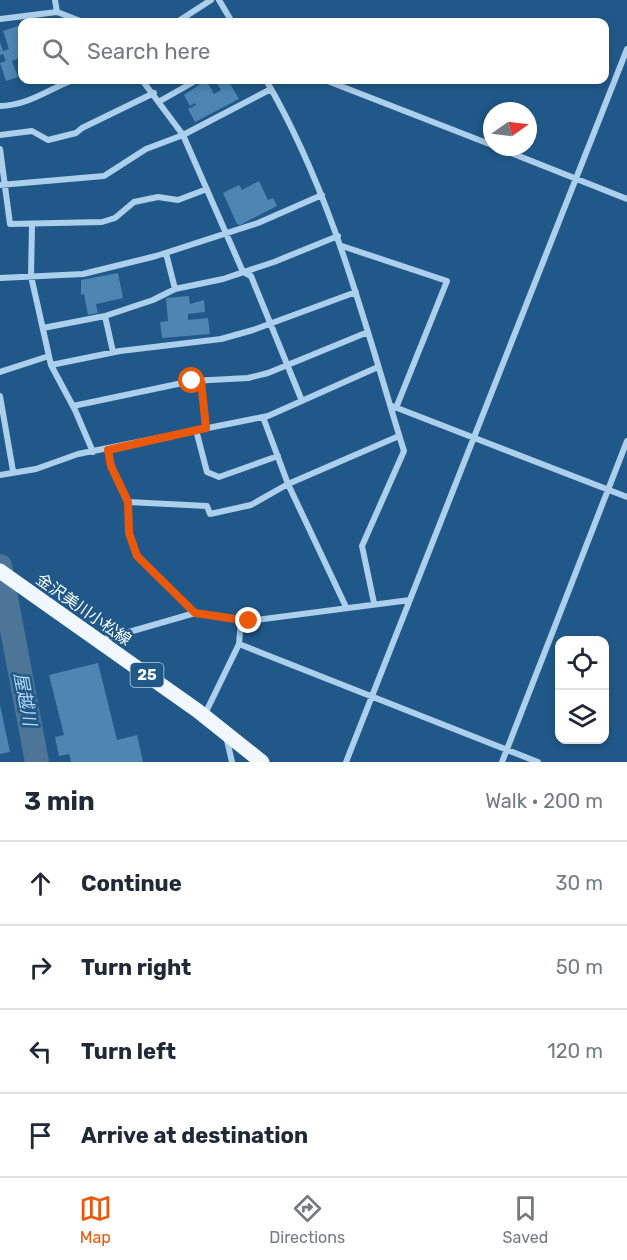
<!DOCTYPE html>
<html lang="en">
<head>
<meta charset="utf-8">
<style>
  :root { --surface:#fff; --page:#f2f2f3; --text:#1f2937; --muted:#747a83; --line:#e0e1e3; --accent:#ea580c }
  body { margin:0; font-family:Rubik,"Noto Sans JP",sans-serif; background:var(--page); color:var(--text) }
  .controls { position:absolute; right:18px; bottom:18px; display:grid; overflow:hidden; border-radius:12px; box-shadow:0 3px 9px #0003 }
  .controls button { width:54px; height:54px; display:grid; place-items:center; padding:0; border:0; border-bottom:2px solid var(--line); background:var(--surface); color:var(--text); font:30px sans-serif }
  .compass { position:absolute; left:483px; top:102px; width:54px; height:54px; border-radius:50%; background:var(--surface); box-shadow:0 3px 9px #0003; rotate:76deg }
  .stop { position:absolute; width:18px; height:18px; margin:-14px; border:4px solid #ea580c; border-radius:50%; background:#fff }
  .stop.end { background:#ea580c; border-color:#fff; box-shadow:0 2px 6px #0008 }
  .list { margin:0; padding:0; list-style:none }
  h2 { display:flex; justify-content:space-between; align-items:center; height:78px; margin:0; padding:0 24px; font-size:26px }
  h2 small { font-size:20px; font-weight:400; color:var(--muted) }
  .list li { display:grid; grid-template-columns:39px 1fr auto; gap:18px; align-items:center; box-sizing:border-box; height:84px; padding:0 24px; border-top:2px solid var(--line) }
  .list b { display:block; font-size:22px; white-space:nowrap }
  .list em { font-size:20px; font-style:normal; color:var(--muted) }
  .icon { flex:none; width:33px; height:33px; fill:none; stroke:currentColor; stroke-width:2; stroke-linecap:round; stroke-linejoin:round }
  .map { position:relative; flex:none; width:627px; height:762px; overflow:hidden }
  .search { position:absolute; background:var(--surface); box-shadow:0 3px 9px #0003; left:18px; right:18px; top:18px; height:66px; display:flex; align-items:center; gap:15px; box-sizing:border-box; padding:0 21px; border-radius:12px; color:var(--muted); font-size:22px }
  .sheet { height:414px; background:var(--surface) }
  nav { display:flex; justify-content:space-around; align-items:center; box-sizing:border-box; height:84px; border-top:2px solid var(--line); background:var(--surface); font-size:16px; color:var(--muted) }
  nav a { display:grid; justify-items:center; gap:3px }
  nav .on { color:var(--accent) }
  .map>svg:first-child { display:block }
</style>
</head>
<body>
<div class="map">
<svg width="627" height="762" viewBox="0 0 627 762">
  <rect width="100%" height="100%" fill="#205989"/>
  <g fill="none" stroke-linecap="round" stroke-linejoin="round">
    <path stroke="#4d7597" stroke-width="24" d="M0,566l37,196"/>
  </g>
  <path fill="#4d85b3" d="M21,25l1,7 -4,2 4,23 -10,4 6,16 -12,4 -6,-18 6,-2 -3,-7 -3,1v-13l3,9 6,-2 -6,-18z
    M206,80l8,14 7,-4 -6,-10 14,2 10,17 -44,23 -7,-13 8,-4 -1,-2 -5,3 -6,-11z
    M259,181l9,19 5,-2 4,8 -37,19 -3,-1 -14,-31 16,-8 3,5z
    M118,273l5,25 -27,6 2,9 -10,2 -4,-21 -3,1v-15z
    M189,296l1,8 14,-4 1,12 -17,2v6l20,-2 2,16 -48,4 -2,-16 8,-1 -2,-23z
    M98,663l19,77 20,-5 6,27h-72l-2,-8 -10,2 -4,-19 9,-2 -15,-60z
    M0,705l10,47 -10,2z"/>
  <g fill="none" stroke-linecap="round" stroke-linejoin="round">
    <path stroke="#accfeb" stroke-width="6" d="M55,0l2,12
      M219,0l13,22
      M0,19l57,-7 26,10
      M177,22l34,-22
      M142,80l41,55 60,137 8,4 51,125
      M266,80c67,115 99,245 138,371l-42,95 12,57
      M325,80l167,65
      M160,101l37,-21
      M0,106c27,0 49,-17 73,-26
      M0,135l32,-4 16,9 28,-7 6,-5 72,-35
      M496,147l131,52
      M0,149l10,75 92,-2 13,-4 19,-16 24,-5 20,3 29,-11
      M0,185l104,-9 42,-27 37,-14 88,-46
      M32,225l-1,51 20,89 24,45 18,42
      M342,246l105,35 -51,127
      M166,253l9,36
      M0,278l83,-4 73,-18 102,-33 64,-28
      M105,316l8,36
      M43,328l62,-12 48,-16 22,-11 48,-10 51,-17 64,-26
      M51,365l69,-14 101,-12 32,-9 103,-38
      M0,372l49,-16
      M201,381l5,47
      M0,396l13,75
      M73,406l119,-25 56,-3 20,-5 100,-41
      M392,406l235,91
      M263,417l25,67 58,123
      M196,430l11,42 12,5 59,-21
      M108,450l3,16 17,36 1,31 8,23 58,57
      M0,475l36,-6 42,-15 190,-38 110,-49
      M128,502l79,4 3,8 41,-9 37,-21 111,-48
      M101,640l94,-27 54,8 161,-21
      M239,644l299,118
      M204,716l35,-72 2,-24
      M226,736l6,26
      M346,762l281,-713
      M502,762l125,-321"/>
    <path stroke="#f0f7fe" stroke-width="15" d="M0,571l198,140 64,51"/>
  </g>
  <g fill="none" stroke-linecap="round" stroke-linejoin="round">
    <path stroke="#ea580c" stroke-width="8" d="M192,381h9l5,47 -98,22 3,16 17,36 1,31 8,23 58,57 54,8"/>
  </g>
  <g text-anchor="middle" stroke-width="5" stroke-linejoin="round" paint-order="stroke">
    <rect fill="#205989" stroke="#bccddc" stroke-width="1.5" x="130.5" y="663" width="33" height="24" rx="4.5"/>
    <g font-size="15" font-weight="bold" fill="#fff">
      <text x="147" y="680">25</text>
    </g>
    <g font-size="16" fill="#fff" stroke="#205989">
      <text transform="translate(84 609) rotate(35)" y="6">金沢美川小松線</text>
    </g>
    <g font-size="18" font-style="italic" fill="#b8d8f2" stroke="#205989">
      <text transform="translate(25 699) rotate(79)" y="6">屋越川</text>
    </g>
  </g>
</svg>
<div class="controls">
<button><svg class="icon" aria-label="locate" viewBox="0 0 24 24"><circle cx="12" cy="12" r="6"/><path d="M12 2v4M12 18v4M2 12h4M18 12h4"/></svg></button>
<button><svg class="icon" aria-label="layers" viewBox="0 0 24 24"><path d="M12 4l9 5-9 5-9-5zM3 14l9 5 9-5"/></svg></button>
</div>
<svg class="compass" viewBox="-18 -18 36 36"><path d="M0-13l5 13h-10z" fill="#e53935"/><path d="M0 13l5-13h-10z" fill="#747a83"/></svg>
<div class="stop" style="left:192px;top:381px"></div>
<div class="stop end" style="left:249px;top:621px"></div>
<div class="search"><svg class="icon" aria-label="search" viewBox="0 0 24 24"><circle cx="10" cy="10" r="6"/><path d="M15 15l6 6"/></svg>Search here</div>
</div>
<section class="sheet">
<h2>3 min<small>Walk · 200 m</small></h2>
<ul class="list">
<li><svg class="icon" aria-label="ahead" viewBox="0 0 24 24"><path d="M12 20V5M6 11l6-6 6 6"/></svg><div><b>Continue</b></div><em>30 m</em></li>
<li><svg class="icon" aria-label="right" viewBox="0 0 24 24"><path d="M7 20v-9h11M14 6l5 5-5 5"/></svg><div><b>Turn right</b></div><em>50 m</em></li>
<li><svg class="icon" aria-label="left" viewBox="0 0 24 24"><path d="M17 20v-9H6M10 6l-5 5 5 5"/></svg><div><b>Turn left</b></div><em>120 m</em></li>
<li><svg class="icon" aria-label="arrive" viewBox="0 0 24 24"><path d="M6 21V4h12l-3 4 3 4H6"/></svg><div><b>Arrive at destination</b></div></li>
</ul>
</section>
<nav>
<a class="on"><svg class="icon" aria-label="map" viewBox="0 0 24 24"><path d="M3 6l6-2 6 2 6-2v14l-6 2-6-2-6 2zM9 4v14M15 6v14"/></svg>Map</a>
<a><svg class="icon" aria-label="directions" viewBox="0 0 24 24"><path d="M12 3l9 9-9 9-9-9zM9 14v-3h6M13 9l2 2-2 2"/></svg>Directions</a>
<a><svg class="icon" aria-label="saved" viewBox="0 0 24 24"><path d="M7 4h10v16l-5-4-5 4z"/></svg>Saved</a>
</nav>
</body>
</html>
